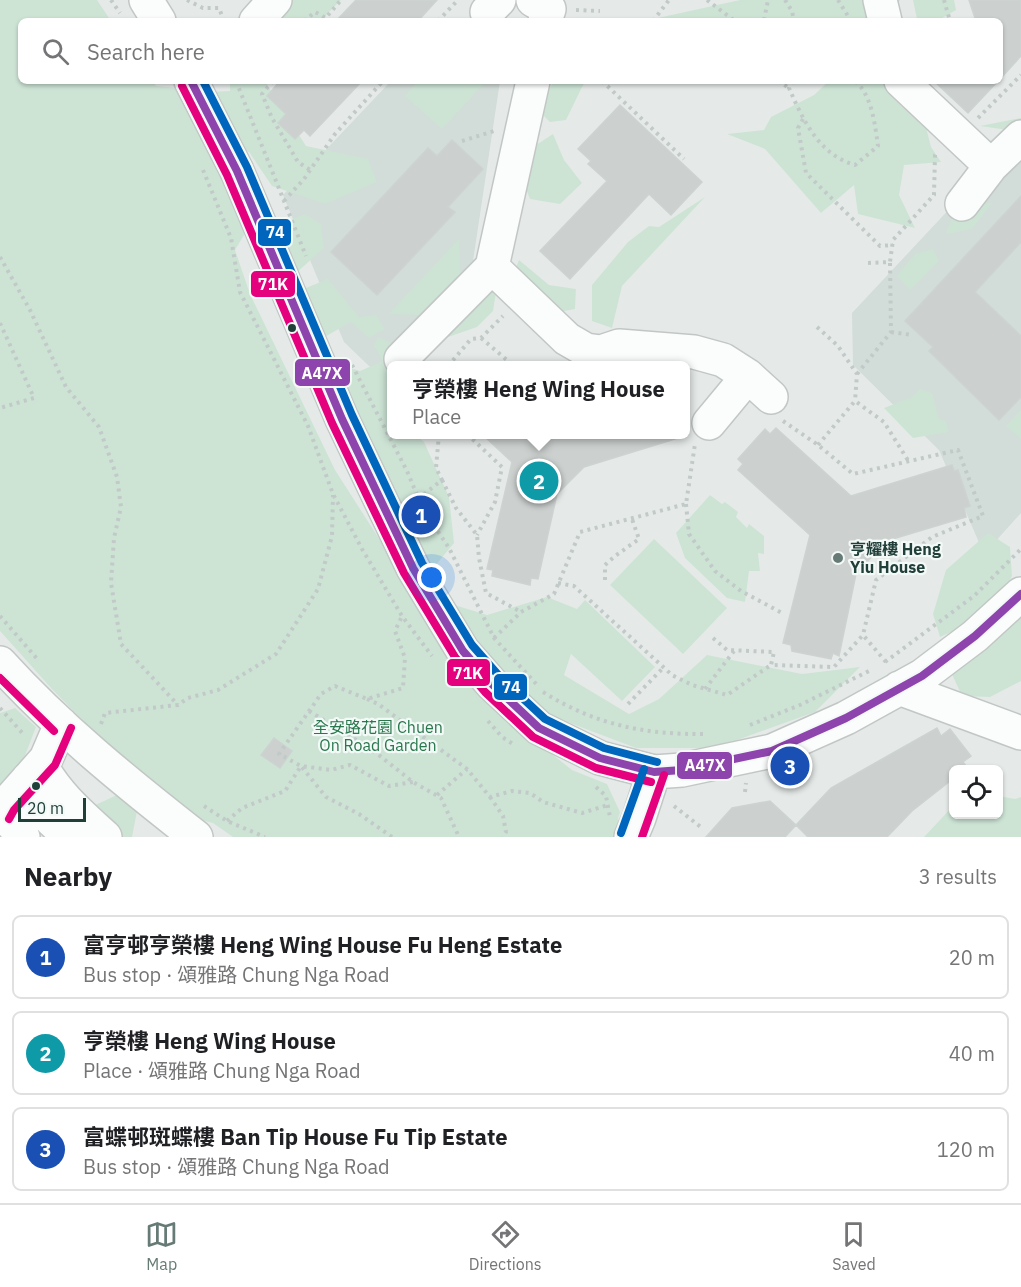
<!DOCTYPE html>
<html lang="en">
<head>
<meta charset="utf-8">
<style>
  :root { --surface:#fff; --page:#f2f2f2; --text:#202124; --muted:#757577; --line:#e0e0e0; --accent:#667b76 }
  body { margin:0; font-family:"IBM Plex Sans","Noto Sans TC",sans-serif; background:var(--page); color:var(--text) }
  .controls { position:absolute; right:18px; bottom:18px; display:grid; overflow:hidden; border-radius:9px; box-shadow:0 2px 4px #0004 }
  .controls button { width:54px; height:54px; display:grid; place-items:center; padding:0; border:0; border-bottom:2px solid var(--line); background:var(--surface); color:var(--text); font:30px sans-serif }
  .scale { position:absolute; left:18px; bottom:15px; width:68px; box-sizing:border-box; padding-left:6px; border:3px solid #213f39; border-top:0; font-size:16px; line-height:21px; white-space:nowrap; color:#213f39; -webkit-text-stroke:4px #f3f9f7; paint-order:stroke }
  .you { position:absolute; left:432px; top:578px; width:21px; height:21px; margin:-15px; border:4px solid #fff; border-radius:50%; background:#1a73e8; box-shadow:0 0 0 9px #1a73e833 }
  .badge { display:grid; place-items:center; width:39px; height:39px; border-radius:50%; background:var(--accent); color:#fff; font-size:20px; font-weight:700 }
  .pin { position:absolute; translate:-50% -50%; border:3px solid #fff; box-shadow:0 2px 6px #0006 }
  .popup { position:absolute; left:387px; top:361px; width:303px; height:78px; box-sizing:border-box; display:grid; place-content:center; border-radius:9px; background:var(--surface); filter:drop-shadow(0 2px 4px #0005); font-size:20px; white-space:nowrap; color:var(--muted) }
  .popup b { font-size:22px; color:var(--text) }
  .popup::after { content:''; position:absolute; left:50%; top:100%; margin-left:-12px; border:12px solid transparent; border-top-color:var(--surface) }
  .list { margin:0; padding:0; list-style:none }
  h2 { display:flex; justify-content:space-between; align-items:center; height:78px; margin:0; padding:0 24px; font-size:26px }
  h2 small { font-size:20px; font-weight:400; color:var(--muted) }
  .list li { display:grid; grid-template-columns:39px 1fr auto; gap:18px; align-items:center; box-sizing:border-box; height:84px; margin:0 12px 12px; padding:0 12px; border:2px solid var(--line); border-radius:9px }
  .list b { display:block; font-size:22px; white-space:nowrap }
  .list p { margin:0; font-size:20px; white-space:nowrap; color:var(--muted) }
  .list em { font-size:20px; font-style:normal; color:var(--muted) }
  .icon { flex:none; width:33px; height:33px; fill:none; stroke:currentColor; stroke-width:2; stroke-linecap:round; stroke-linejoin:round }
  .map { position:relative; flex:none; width:1021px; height:837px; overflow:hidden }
  .search { position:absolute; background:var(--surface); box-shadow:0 2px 4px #0004; left:18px; right:18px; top:18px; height:66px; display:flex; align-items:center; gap:15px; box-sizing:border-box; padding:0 21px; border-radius:9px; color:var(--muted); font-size:22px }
  .sheet { height:366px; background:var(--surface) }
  nav { display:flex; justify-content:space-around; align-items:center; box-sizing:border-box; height:84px; border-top:2px solid var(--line); background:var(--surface); font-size:16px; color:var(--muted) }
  nav a { display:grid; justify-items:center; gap:3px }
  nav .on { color:var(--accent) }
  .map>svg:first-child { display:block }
</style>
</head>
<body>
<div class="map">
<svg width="1021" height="837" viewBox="0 0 1021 837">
  <rect width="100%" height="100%" fill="#e5eae8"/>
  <path fill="#d2dcd8" d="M391,81h109l-27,180 -16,16 -65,89v22l-48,-46 -61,-147z
    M1003,155l18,5v353l-37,41 -45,-104 -86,-85 -1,-52 132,-141z"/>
  <path fill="#cde4d5" d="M0,0h97l14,21h-90v60h132l3,5 33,3 31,62 5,38 25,36 -15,25 15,44 85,176 102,159 57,79 78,62 35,14 13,28 -2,7 6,7 -3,11h-388l-20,-14 -39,-9 -123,-126 -51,-57z
    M267,0h74l-21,21h-71z
    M740,0h160l-5,12 9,9h-260z
    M913,0h41l2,10c-15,9 -21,14 -39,9z
    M230,81h35l41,65 62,13 9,23 -52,22 -53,-18 -23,-34 -19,-6 -23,-54 23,-1z
    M418,81h68l-44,48 -37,-33z
    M554,81h31l-19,39 -16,2 -13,-13z
    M829,81h62l25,6 15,60 10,15 -37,3 -5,30 16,33 -57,-14 -4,-29 -33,28 -56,-64 -38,-15 37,-4 7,-13 43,-22z
    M1021,118v14l-41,-6z
    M553,134l11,26 18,23 -22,21 -30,-5 -6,-15 3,-33z
    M705,197l-83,89 -10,42 -20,-7v-36l36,-43 21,-16 10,1z
    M993,202l-21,27 -26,5 8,-22z
    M305,214l16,10 3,24 -29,26 6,16 27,-11 31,38 17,-2 9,14 -16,9 -18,-16 -30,17 -51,-111z
    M459,239l2,45 37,-4 -5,31 -16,16 -49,17 -36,22v68l23,1 9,7 25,55 5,46 -24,29 -16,-42 -25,-28 -62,-141 33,10 23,-10 -9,-15 4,-9 17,8 28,-30 -34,-1z
    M933,249l6,12 -29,29 -13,-14 18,-22z
    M519,260l30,25 27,4 -1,20 -48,9 -21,-24z
    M920,389l12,4 7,26 7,2 3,11 -36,6 -29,-30 28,-11z
    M1021,410v29l-15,-13z
    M710,495l12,9 3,-2 13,10 -2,5 11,11 2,-4 15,12v18l-6,-1 2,18h-11l-4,31 -18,-4 -42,-40 -9,-25z
    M988,533l22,14 2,29 -16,29 -23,17 -33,15 -7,-23 13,-44z
    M654,539l73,69 -44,46 -73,-69z
    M547,597l30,12 8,-9 70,67 -33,34 -51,-47 -7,21 65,39 30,-15 48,-44 95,19 58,-7 -45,45 -100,36h-79l-103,-39 -98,-110 52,16z
    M1021,606v75l-31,16 -28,-1 -11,-24z
    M15,708l21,19 -17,44 -19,26v-84z
    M119,794l19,12 -6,31h-9l-28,-9 -6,-20z
    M999,796l16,3 6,-2v40h-97l29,-31 1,8h44z"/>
  <path fill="#ccd1cf" stroke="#cdd3d1" stroke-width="1.5" d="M356,0h81l-19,21h-82z
    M969,0h52v56l-21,23v-58h-24z
    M280,81h82l-52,55 -6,-6 -9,9 -17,-16 8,-9 -19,-18z
    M934,81h64l-30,32z
    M620,105l82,77 -31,33 -22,-21 -79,85 -30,-28 67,-70 -19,-17 3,-3 -13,-12z
    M452,140l31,29 -35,38 7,5 -78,83 -46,-43 97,-104 9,8z
    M1021,196v46l-46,50 46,44v61l-22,23 -70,-69 4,-4 -28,-26z
    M776,428l75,68 101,-31 2,6 4,-1 12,36 -6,2 2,9 -80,24 -30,33 -17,82 -6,-3 -2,6 -39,-8 -1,-6 -8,-2 27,-108 -72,-65 5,-6 -5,-5 27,-30 5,5z
    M483,435h192v4l-91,28 -27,27 -19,85 -7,-1 -1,7 -38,-9 1,-6 -6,-1 25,-107z
    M937,728l4,8 9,-7 21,27 -8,6 4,5 -2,3h-11v8l-42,33 -25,26h-79l-12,-12 35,-37z
    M274,738l18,13 -12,17 -19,-13z
    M770,801l26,24 -11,12h-79l26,-29z"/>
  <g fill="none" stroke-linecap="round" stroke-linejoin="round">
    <g stroke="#c2c7c5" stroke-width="36">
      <path id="minor" d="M146,0l13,21
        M533,0l16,9 -4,12
        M880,0l5,21
        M487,12l12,-12
        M256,21l19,-21
        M191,81l46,90 105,248 71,149 50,83 29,33 47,44 61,30 54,14 28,-2 90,-19 74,-33 76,-42 53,-40 46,-42
        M901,81l90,85 30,-29
        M962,204l29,-38
        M492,267l75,72 19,11 15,2 18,-6 75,6 29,8 25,16 23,21
        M401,359l91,-92 41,-186
        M709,423l39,-47
        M0,663c59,65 127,120 196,174
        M899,688l122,45
        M41,765c15,29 40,50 64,72
        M28,779c9,31 19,37 42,58
        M6,804l5,18 12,15
        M0,814l6,-10 40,-45 15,-35
        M631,837l8,-19 15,-46"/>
    </g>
    <path stroke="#c1cac8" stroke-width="4" stroke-dasharray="3 4.5" stroke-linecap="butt" d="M111,0l9,13
      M187,0l16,8h16l5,13
      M707,0l28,21
      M785,0l7,11 2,10
      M838,0l13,21
      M944,0l6,21
      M576,10l24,1
      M734,20h30l4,-20
      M304,21l11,-9 11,6
      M323,21l18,-21
      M438,21l20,-21
      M653,21l16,-21
      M239,81l-1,5 68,170
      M273,81l-11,13 10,24 26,44 12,8
      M602,81l82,78
      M778,81l11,7
      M793,81l-4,7c14,32 30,67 66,77l23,-19c-3,-21 -6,-51 -23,-65
      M978,118l43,-43
      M803,119l-5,9 8,45 74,73 13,-1
      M462,141l32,-10
      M203,170l28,68 9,54 68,134 25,68 29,55 40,67 30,40
      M284,201l20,-22 31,-45 48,-53
      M0,257l30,53 36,77 33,40 18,50 4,30 -7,31 -3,45 10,61 57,61
      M868,263l22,-1 3,-22 41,-45 1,-40 2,-3
      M0,323l34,75 -34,10
      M817,327l21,19 19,28 -2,27
      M891,332l21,3
      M481,338l33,28
      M352,365l55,106 16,38 26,39 45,90 44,48
      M448,366l23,-27 10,-1 22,-22
      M857,374l34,-42 -1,-70
      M783,421l35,24 35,29 105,-24 25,66 -51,21 -56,43 -13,55
      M467,434l35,33 -7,35 -18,33
      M818,445l37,-44 29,21 25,40
      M442,480l14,28 21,27 2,23 7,35 35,19
      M418,499l24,-19 -6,-12 3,-34
      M686,504l3,30 26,37 26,20 43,23
      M605,580v-15l10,-9 24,-17 -7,-20
      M558,583l16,3 98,89 20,10 35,10 44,-30
      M0,616l39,45
      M494,638l27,-26 33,-18 26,-62 106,-28 9,-60
      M713,638l14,12 47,2 -3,13 63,2 29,-32 23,27
      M885,662l89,-66 47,-47
      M705,689l29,-38
      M543,692c53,33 102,43 164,42
      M367,699l11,5 89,65 23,28 22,-6 18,2 13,9 39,11 26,-8
      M628,704l36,-37
      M0,708l25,28
      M309,711l62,38 42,33 28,16 18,39
      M488,721l14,16 11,7
      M101,724l4,-11 73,-8 10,-7 30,-8 58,-36 42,-65 14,-53 1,-41
      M750,725l50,-20 71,-35
      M596,787l10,9 4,21
      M745,792l1,-9
      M437,795l30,-26
      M490,797l13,19 3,16 -3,5
      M204,806l23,15 38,16
      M674,806l28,22
      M227,821l15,-13 43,-17 16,-25 -22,-12 42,-60 14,-8 32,13 36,-11 2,-30 -10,-27 7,-15
      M392,837l-33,-23 -33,-17 -25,-31 30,4 19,-5 39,21 24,-4"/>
    <use href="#minor" stroke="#fbfcfc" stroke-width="33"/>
    <g stroke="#f3f9f7" stroke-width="12">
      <path id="bus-1" d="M191,81l46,90 105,248 71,149 50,83 29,33 47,44 61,30 54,14 28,-2 90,-19 74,-33 76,-42 53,-40 46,-42"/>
    </g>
    <g stroke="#f3f9f7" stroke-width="12">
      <path id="bus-2" d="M182,86l45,89 105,248 72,150 51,84 30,35 48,45 63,31 55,14
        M0,678l54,53
        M9,819l5,-9 41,-45 16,-37
        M642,837l22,-62"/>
    </g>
    <g stroke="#f3f9f7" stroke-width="12">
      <path id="bus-3" d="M203,81l44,86 105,248 70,148 50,82 28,32 45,42 59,29 53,14
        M621,833l23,-64"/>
    </g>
    <use href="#bus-1" stroke="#8e44ad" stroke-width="8"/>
    <use href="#bus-2" stroke="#e5007d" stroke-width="8"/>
    <use href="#bus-3" stroke="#0065bd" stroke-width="8"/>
  </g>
  <g fill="#213f39" stroke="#f3f9f7" stroke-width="2">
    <circle cx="292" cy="328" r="5"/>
    <circle cx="36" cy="786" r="5"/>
  </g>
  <circle fill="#667b76" stroke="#f3f9f7" stroke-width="2" cx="838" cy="558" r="6"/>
  <g text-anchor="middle" stroke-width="4.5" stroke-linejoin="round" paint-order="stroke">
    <g font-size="16" font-weight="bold" fill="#213f39" stroke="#f3f9f7" text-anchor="start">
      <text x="850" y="555">亨耀樓 Heng<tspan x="850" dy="18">Yiu House</tspan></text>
    </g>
    <g font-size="16" fill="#29784d" stroke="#f3f9f7">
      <text x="378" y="733">全安路花園 Chuen<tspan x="378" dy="18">On Road Garden</tspan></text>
    </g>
  </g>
  <g stroke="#f3f9f7" stroke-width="2">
    <rect x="257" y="218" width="35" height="29" rx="6" fill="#0065bd"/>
    <rect x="250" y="270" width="46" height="28" rx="6" fill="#e5007d"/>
    <rect x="294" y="358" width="57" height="29" rx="6" fill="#8e44ad"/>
    <rect x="446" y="658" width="45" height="29" rx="6" fill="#e5007d"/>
    <rect x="493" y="673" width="35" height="28" rx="6" fill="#0065bd"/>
    <rect x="676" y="751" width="57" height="29" rx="6" fill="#8e44ad"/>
  </g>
  <g font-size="16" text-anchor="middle" font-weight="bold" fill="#fff">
    <text x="275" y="238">74</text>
    <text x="273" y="290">71K</text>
    <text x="322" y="379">A47X</text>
    <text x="468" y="679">71K</text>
    <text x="511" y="693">74</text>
    <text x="705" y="771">A47X</text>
  </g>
</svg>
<div class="controls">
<button><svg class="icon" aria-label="locate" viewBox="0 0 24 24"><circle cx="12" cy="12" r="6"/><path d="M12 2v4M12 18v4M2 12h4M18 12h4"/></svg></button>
</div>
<div class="scale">20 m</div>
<div class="you"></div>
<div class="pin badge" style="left:421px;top:515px;background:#1a4fb4">1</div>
<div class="pin badge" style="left:539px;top:481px;background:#0f9aa8">2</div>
<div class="popup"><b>亨榮樓 Heng Wing House</b>Place</div>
<div class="pin badge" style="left:790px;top:766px;background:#1a4fb4">3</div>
<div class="search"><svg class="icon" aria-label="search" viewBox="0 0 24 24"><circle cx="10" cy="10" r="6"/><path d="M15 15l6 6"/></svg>Search here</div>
</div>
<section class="sheet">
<h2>Nearby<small>3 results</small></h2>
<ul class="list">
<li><span class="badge" style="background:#1a4fb4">1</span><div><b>富亨邨亨榮樓 Heng Wing House Fu Heng Estate</b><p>Bus stop · 頌雅路 Chung Nga Road</p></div><em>20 m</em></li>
<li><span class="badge" style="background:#0f9aa8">2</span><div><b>亨榮樓 Heng Wing House</b><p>Place · 頌雅路 Chung Nga Road</p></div><em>40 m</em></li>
<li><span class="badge" style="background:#1a4fb4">3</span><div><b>富蝶邨斑蝶樓 Ban Tip House Fu Tip Estate</b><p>Bus stop · 頌雅路 Chung Nga Road</p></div><em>120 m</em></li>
</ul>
</section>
<nav>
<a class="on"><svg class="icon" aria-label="map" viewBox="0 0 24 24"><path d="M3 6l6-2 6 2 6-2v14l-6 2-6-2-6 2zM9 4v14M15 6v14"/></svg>Map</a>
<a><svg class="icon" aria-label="directions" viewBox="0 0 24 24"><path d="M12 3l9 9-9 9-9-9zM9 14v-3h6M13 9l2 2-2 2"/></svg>Directions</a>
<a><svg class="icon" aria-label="saved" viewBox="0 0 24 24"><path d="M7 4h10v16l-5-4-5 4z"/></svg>Saved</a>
</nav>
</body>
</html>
